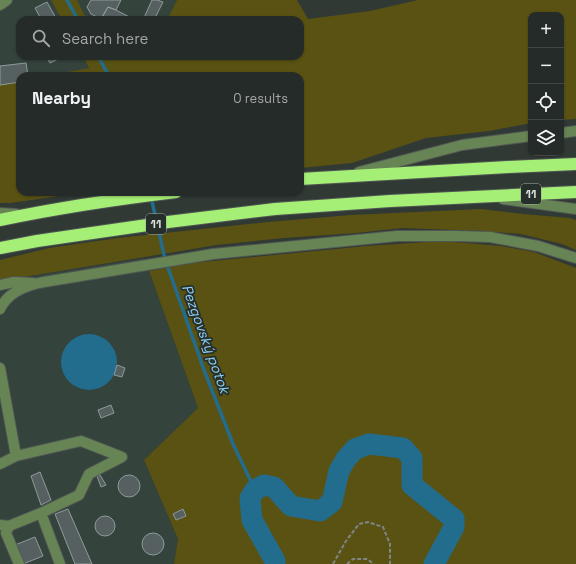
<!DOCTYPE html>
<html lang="en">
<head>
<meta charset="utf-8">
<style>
  :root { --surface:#252b28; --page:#313734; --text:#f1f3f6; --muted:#a3a7a8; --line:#424745 }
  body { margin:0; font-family:"Space Grotesk",sans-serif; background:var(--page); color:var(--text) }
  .controls { position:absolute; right:12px; top:12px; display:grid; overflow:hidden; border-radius:8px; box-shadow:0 1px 3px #0004 }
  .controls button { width:36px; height:36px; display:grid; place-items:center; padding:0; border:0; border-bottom:1px solid var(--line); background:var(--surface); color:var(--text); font:20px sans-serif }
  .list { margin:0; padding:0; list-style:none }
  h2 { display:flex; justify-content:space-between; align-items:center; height:52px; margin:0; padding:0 16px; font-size:17px }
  h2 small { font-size:13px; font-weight:400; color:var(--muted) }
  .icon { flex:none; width:22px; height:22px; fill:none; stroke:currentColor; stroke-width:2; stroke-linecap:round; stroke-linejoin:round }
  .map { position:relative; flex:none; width:576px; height:564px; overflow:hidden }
  .search { position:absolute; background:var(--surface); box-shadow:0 1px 3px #0004; left:16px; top:16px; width:288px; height:44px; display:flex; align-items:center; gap:10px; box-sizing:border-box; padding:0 14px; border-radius:12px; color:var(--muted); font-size:15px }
  .panel { position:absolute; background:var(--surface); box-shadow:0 1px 3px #0004; left:16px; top:72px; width:288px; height:124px; border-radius:12px }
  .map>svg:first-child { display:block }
</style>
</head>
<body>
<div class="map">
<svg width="576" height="564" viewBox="0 0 576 564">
  <rect width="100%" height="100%" fill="#313935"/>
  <path fill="#34433c" d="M0,0h51l11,20h-42v36h63l6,12 -44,8h-25l-20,8z
    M77,0h100l-10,20h-80z
    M144,258l54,150 -54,52 34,79 -4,25h-174v-283z"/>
  <path fill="#5a5213" d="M51,0h26l10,20h-25z
    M177,0h120l11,19 62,-8 48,-11h158v119l-15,1v-105h-30v108l-42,8 -63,7 -74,25 -52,5v-92h-255l44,-8 -6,-12h40l5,3 15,-3h157v-36h-133z
    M20,80v112h68l-78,11h-10v-119z
    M481,209l42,5 47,4 6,2v30l-14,-6 -41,-10 -38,-3 -81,-3 -46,5 -72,5 -68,7 -35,6 -181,30v-21l49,-12 69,-10 150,-16 83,-7z
    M442,241l59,5 33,6 42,16v296h-402l4,-25 -34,-79 54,-52 -49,-137 43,-8 175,-17z"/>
  <path fill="#226c8d" d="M61 362a28 28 0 1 1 56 0a28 28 0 1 1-56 0Z"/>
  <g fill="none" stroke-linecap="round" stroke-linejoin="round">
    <path stroke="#226c8d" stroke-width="3.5" d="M67,0l11,20
      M98,56l11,20
      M151,197l14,62 39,111 29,74 22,46"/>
    <path stroke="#226c8d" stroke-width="21" d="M275,564v-3l-23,-41 -2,-22 5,-8 9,-5 10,2 17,19 29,5 12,-9 7,-31 7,-12 9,-10 14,-5 34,4 9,10v27l42,34v8l-20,37"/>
  </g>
  <path fill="#566061" stroke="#8e9a9a" d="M91,0h30l-5,10 -8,-3 -7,12 -10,-5 -4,-7z
    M152,0h5l6,2 -9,18h-11z
    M47,2l10,18h-18l2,-1 -6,-11z
    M108,7l8,3 19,10 -34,-1z
    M46,56h18l-14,7z
    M26,63l2,13h-8v6l-20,3v-19z
    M117,365l8,3 -3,9 -8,-2z
    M111,405l3,8 -13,5 -3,-8z
    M40,472l11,28 -10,5 -10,-29z
    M118 486a11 11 0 1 1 22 0a11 11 0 1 1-22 0Z
    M100,475l6,10 -5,2 -4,-11z
    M68,509l24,55h-17l-20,-50z
    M183,509l3,7 -10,4 -3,-6z
    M95 526a10 10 0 1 1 20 0a10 10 0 1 1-20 0Z
    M142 544a11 11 0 1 1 22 0a11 11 0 1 1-22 0Z
    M35,537l8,19 -20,8 -8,-19z"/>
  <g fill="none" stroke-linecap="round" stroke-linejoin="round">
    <g stroke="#505753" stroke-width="12">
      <path id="minor" d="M0,5l7,-5
        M561,133l15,-2
        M359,172l103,-27 69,-9
        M503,199l73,10
        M0,213l16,1
        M0,285l14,-3 19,1
        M0,309c8,-17 27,-24 44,-27l169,-28 184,-18h60l33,1 48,9 38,12
        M0,368l16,88 -16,8
        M16,456l65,-15 41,16 -33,17 -10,21 -38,18
        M0,525l9,1 -3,7 13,31
        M9,526l32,-13 19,51"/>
    </g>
    <g stroke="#505753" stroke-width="14">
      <path id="highway" d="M300,179l208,-12 68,-3
        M0,220c58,-12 117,-21 176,-28
        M0,248l37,-7 131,-19 107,-13 115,-8 186,-9"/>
    </g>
    <path stroke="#7f8683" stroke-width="2" stroke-dasharray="4 2" stroke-linecap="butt" d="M333,564l13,-23 13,-17 9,-2 15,5 7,17v20
      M347,564l6,-5h14l7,5"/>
    <use href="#minor" stroke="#678455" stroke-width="10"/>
    <use href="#highway" stroke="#a6ef76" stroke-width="12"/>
  </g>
  <g text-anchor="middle" stroke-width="3.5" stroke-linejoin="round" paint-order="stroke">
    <g fill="#272f2b" stroke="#a5aca8" stroke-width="1">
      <rect x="521" y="184" width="20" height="20" rx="3"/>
      <rect x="146" y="214" width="20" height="20" rx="3"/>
    </g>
    <g font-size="12" font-weight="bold" fill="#dbe1de">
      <text x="531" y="198">11</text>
      <text x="156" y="228">11</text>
    </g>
    <g font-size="14" font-style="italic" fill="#8acef1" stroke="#272f2b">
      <text transform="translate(206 339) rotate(70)" y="5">Pezgovský potok</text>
    </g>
  </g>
</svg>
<div class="controls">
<button>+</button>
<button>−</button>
<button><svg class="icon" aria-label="locate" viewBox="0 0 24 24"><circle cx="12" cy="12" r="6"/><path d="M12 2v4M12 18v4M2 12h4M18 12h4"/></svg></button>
<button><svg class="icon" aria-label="layers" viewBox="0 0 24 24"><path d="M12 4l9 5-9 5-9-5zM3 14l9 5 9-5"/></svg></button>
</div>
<div class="search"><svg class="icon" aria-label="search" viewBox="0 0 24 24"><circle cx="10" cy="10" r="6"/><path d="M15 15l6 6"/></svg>Search here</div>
<section class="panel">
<h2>Nearby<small>0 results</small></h2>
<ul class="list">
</ul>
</section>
</div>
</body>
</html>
